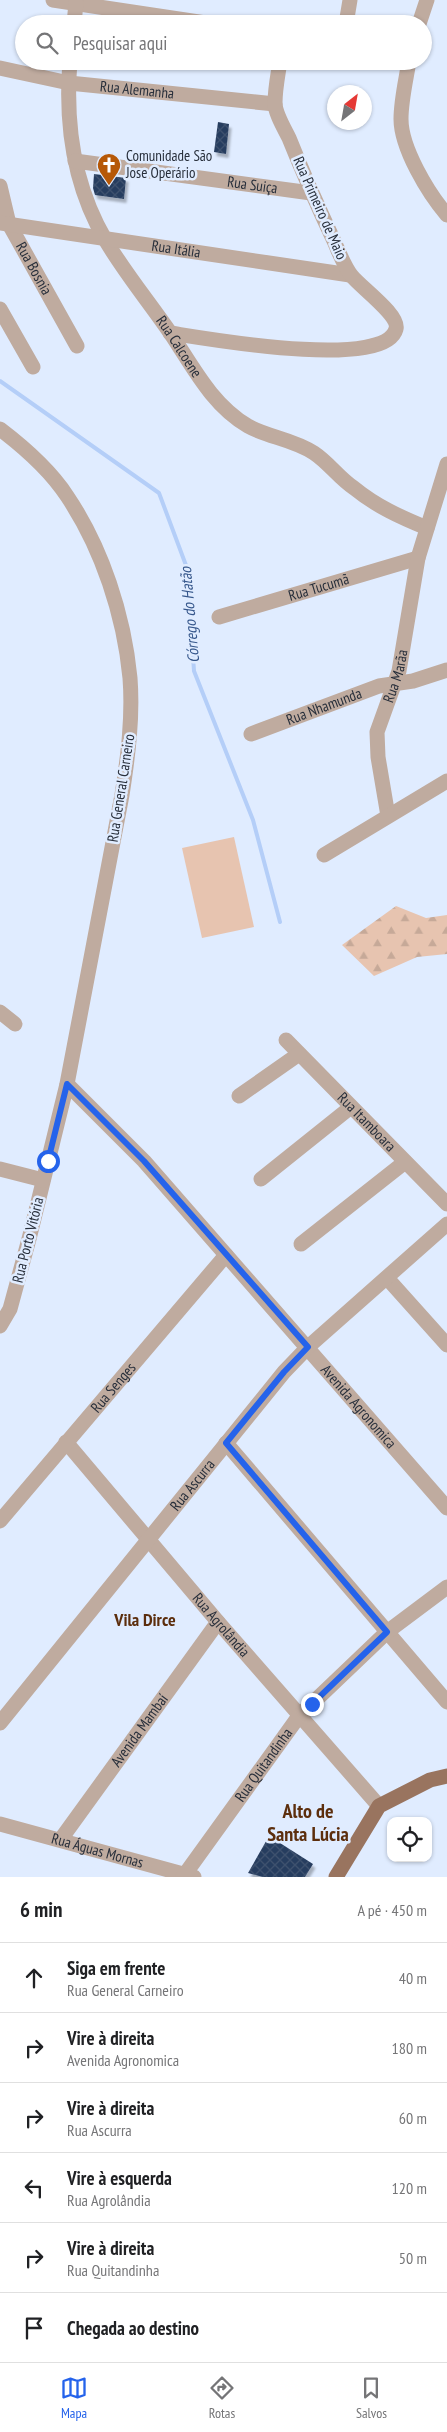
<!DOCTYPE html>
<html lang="pt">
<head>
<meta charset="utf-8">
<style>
  :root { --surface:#fff; --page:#f6f6f6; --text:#202124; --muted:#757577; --line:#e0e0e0; --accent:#2563eb }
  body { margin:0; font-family:"PT Sans Narrow",sans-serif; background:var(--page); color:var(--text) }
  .controls { position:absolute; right:15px; bottom:15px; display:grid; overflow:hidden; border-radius:10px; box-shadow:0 1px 4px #0004 }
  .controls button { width:45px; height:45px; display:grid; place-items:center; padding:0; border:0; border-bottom:1px solid var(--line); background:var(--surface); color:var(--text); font:25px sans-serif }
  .compass { position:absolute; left:327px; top:85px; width:45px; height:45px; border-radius:50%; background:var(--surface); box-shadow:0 1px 4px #0004; rotate:31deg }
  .stop { position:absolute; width:15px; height:15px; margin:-11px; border:4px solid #2563eb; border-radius:50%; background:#fff }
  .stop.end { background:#2563eb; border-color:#fff; box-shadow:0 1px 5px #0008 }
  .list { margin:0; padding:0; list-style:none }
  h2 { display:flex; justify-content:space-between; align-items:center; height:65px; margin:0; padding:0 20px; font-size:21px }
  h2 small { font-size:16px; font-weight:400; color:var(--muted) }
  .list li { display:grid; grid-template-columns:32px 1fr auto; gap:15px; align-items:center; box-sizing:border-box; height:70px; padding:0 20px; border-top:1px solid var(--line) }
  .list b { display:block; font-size:19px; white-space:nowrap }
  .list p { margin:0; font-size:16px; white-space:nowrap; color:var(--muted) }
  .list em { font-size:16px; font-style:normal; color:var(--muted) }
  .icon { flex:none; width:28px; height:28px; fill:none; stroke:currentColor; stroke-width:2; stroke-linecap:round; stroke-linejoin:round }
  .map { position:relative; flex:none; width:447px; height:1877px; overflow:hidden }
  .search { position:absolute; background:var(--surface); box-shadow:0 1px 4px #0004; left:15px; right:15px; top:15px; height:55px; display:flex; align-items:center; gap:12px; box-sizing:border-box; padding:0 18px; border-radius:28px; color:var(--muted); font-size:19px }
  .sheet { height:485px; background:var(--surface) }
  nav { display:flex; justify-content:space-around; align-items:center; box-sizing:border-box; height:70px; border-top:1px solid var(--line); background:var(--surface); font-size:14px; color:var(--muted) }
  nav a { display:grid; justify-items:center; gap:2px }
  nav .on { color:var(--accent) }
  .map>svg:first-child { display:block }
</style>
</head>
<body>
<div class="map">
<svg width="447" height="1877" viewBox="0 0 447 1877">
  <defs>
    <pattern id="forest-firs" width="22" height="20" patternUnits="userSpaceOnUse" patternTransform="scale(1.25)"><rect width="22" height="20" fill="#e7c4b0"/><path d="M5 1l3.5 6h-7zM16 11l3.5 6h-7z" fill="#c6a998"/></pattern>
    <pattern id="building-cross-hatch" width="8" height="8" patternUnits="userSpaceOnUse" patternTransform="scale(1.25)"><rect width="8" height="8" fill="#283d5f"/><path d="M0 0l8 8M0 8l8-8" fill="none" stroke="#3e516e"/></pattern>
    <filter id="shadow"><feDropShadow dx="2.5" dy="4" stdDeviation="1" flood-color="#0004"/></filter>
  </defs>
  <rect width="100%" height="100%" fill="#e0ecff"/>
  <path fill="url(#forest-firs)" d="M396,906l30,12 21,-3v39l-30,3 -43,19 -32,-31z"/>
  <path fill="#e7c4b0" d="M234,837l20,90 -52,11 -20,-90z"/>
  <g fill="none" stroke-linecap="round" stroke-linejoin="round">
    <path stroke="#b4cef8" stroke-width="4" d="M0,381l159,112 28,75 7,103 59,149 27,102"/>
  </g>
  <path fill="url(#building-cross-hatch)" filter="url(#shadow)" d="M218,122l11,2 -3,30 -12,-2z
    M94,174l32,4 -2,21 -29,-4 -2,-7z
    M269,1836l44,28 -8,13h-42l-15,-4z"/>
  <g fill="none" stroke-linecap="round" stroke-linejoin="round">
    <g stroke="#bfab9f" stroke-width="15">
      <path d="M53,0l159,24"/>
      <path d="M74,24l2,-21"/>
      <path d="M346,24l4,-24"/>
      <path d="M419,24l8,-24"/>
      <path id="s1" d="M70,61c-5,62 4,126 36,180 19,32 43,61 65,93 22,33 41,71 77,92 19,11 45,13 66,27 15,10 25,25 40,35 22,18 46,29 73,40"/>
      <path d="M409,61c-3,19 -8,39 -8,58 0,29 27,74 46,96"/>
      <path id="s2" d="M0,68l69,15 206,21"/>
      <path id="s3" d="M75,161l236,32"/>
      <path id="s4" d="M0,186l9,38 68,122"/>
      <path id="s5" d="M0,223l350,52"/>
      <path d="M0,309l33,58"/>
      <path d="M170,333c33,5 215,38 226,-4 4,-14 -36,-42 -45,-54 -7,-9 -12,-23 -17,-34 -16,-34 -31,-68 -45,-103 -5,-10 -14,-25 -14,-35 0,-14 3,-28 5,-42"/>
      <path d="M0,429c25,19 50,41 67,67 35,52 57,119 63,182 3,39 -2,78 -8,117l-55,289 -38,155 -19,70 -10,17"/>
      <path id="s6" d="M219,617l199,-59"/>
      <path id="s7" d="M251,734l128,-48 34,-5 34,-11"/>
      <path id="s8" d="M388,816l-10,-59 -1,-25 22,-61 19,-113 29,-94"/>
      <path d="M324,855l123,-74"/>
      <path d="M0,1012l15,12"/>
      <path id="s9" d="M286,1040l161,164"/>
      <path id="s10" d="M67,1084l77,77 303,347"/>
      <path d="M239,1096l60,-42"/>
      <path d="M0,1169l43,11"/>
      <path d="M261,1179l90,-72"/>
      <path d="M301,1244l104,-82"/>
      <path d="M387,1278l60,67"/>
      <path id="s11" d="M66,1442l152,180 161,184"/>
      <path d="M226,1443l221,259"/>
      <path id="s12" d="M0,1521l226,-266"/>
      <path id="s13" d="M0,1723l284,-351 24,-25 139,-123"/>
      <path id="s14" d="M0,1824l194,53"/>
      <path id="s15" d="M61,1839l157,-217"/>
      <path id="s16" d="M183,1877l116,-161 88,-84 60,-45"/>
    </g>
    <path stroke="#99745f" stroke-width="15" d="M336,1877l43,-71 51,-26 17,-4"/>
  </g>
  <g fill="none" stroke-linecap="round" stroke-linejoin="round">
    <path stroke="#2563eb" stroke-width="6" d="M48,1161l19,-77 77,77 164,186 -24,25 -58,71 161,189 -75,72"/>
  </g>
  <defs>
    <g id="church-pin" transform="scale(1.25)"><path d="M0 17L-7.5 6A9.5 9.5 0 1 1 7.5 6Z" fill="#b65807" stroke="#e0ecff"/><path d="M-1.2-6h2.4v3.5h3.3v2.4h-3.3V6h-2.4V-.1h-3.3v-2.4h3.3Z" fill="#fff"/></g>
  </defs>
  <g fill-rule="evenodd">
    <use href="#church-pin" x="109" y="165"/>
  </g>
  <g text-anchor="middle" stroke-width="5" stroke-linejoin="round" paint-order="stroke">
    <g font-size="15" fill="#282f3b" stroke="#e0ecff">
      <text dy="5" stroke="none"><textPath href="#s2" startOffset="139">Rua Alemanha</textPath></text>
      <text dy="5" stroke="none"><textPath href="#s3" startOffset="179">Rua Suiça</textPath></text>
      <text transform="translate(320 208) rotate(66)" y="5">Rua Primeiro de Maio</text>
      <text dy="5" stroke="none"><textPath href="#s5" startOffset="178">Rua Itália</textPath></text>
      <text dy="5" stroke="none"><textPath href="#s4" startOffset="90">Rua Bosnia</textPath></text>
      <text dy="5" stroke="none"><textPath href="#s1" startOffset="315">Rua Calcoene</textPath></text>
      <text dy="5" stroke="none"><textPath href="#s6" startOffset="104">Rua Tucumã</textPath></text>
      <text dy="5" stroke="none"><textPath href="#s8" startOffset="144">Rua Marãa</textPath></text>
      <text dy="5" stroke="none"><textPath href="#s7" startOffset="78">Rua Nhamunda</textPath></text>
      <text transform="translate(121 788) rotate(-81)" y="5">Rua General Carneiro</text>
      <text dy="5" stroke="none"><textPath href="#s9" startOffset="115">Rua Itamboara</textPath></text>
      <text transform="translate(28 1240) rotate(-76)" y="5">Rua Porto Vitória</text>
      <text dy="5" stroke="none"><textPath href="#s12" startOffset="175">Rua Senges</textPath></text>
      <text dy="5" stroke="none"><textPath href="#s10" startOffset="435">Avenida Agronomica</textPath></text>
      <text dy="5" stroke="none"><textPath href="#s13" startOffset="306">Rua Ascurra</textPath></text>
      <text dy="5" stroke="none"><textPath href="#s11" startOffset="240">Rua Agrolândia</textPath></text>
      <text dy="5" stroke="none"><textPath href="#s15" startOffset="134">Avenida Mambaí</textPath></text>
      <text dy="5" stroke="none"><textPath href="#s16" startOffset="138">Rua Quitandinha</textPath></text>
      <text dy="5" stroke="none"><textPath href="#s14" startOffset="101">Rua Águas Mornas</textPath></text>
    </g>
    <g font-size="15" fill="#282f3b" stroke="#e0ecff" text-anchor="start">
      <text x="126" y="161">Comunidade São<tspan x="126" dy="17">Jose Operário</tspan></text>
    </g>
    <g font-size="16" font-style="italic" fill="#36578c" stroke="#e0ecff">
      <text transform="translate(189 615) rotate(-95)" y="6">Córrego do Hatão</text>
    </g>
    <g font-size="18" font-weight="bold" fill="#5c2e0d" stroke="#e0ecff">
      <text x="145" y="1626">Vila Dirce</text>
    </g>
    <g font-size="20" font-weight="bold" fill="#5c2e0d" stroke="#e0ecff">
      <text x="308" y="1818">Alto de<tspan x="308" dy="23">Santa Lúcia</tspan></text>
    </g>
  </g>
</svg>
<div class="controls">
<button><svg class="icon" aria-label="locate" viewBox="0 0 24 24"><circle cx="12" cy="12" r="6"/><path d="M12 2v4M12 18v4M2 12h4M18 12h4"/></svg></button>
</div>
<svg class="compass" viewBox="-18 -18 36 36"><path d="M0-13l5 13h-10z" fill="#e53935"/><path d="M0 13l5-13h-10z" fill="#757577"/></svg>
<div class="stop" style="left:48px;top:1161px"></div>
<div class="stop end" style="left:312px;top:1704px"></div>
<div class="search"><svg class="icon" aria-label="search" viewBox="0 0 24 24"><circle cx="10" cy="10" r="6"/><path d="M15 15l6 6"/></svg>Pesquisar aqui</div>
</div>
<section class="sheet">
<h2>6 min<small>A pé · 450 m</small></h2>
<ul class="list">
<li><svg class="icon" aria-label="ahead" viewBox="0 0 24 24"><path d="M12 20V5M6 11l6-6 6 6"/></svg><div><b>Siga em frente</b><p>Rua General Carneiro</p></div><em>40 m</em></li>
<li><svg class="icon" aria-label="right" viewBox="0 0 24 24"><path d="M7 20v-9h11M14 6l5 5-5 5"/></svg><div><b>Vire à direita</b><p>Avenida Agronomica</p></div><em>180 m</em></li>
<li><svg class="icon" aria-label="right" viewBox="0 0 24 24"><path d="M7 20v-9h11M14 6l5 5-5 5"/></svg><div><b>Vire à direita</b><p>Rua Ascurra</p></div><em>60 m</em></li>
<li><svg class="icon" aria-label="left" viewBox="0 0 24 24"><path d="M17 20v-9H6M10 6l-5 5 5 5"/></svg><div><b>Vire à esquerda</b><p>Rua Agrolândia</p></div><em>120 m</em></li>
<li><svg class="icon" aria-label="right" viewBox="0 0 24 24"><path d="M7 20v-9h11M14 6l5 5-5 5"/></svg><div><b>Vire à direita</b><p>Rua Quitandinha</p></div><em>50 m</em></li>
<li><svg class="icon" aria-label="arrive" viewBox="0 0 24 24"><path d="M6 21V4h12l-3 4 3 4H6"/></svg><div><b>Chegada ao destino</b></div></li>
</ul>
</section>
<nav>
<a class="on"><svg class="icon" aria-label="map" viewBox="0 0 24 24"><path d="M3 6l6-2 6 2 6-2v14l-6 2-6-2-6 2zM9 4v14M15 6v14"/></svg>Mapa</a>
<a><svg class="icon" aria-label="directions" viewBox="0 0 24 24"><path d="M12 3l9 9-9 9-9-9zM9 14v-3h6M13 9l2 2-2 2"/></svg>Rotas</a>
<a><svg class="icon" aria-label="saved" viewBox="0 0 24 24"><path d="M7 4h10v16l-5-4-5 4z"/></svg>Salvos</a>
</nav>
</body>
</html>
